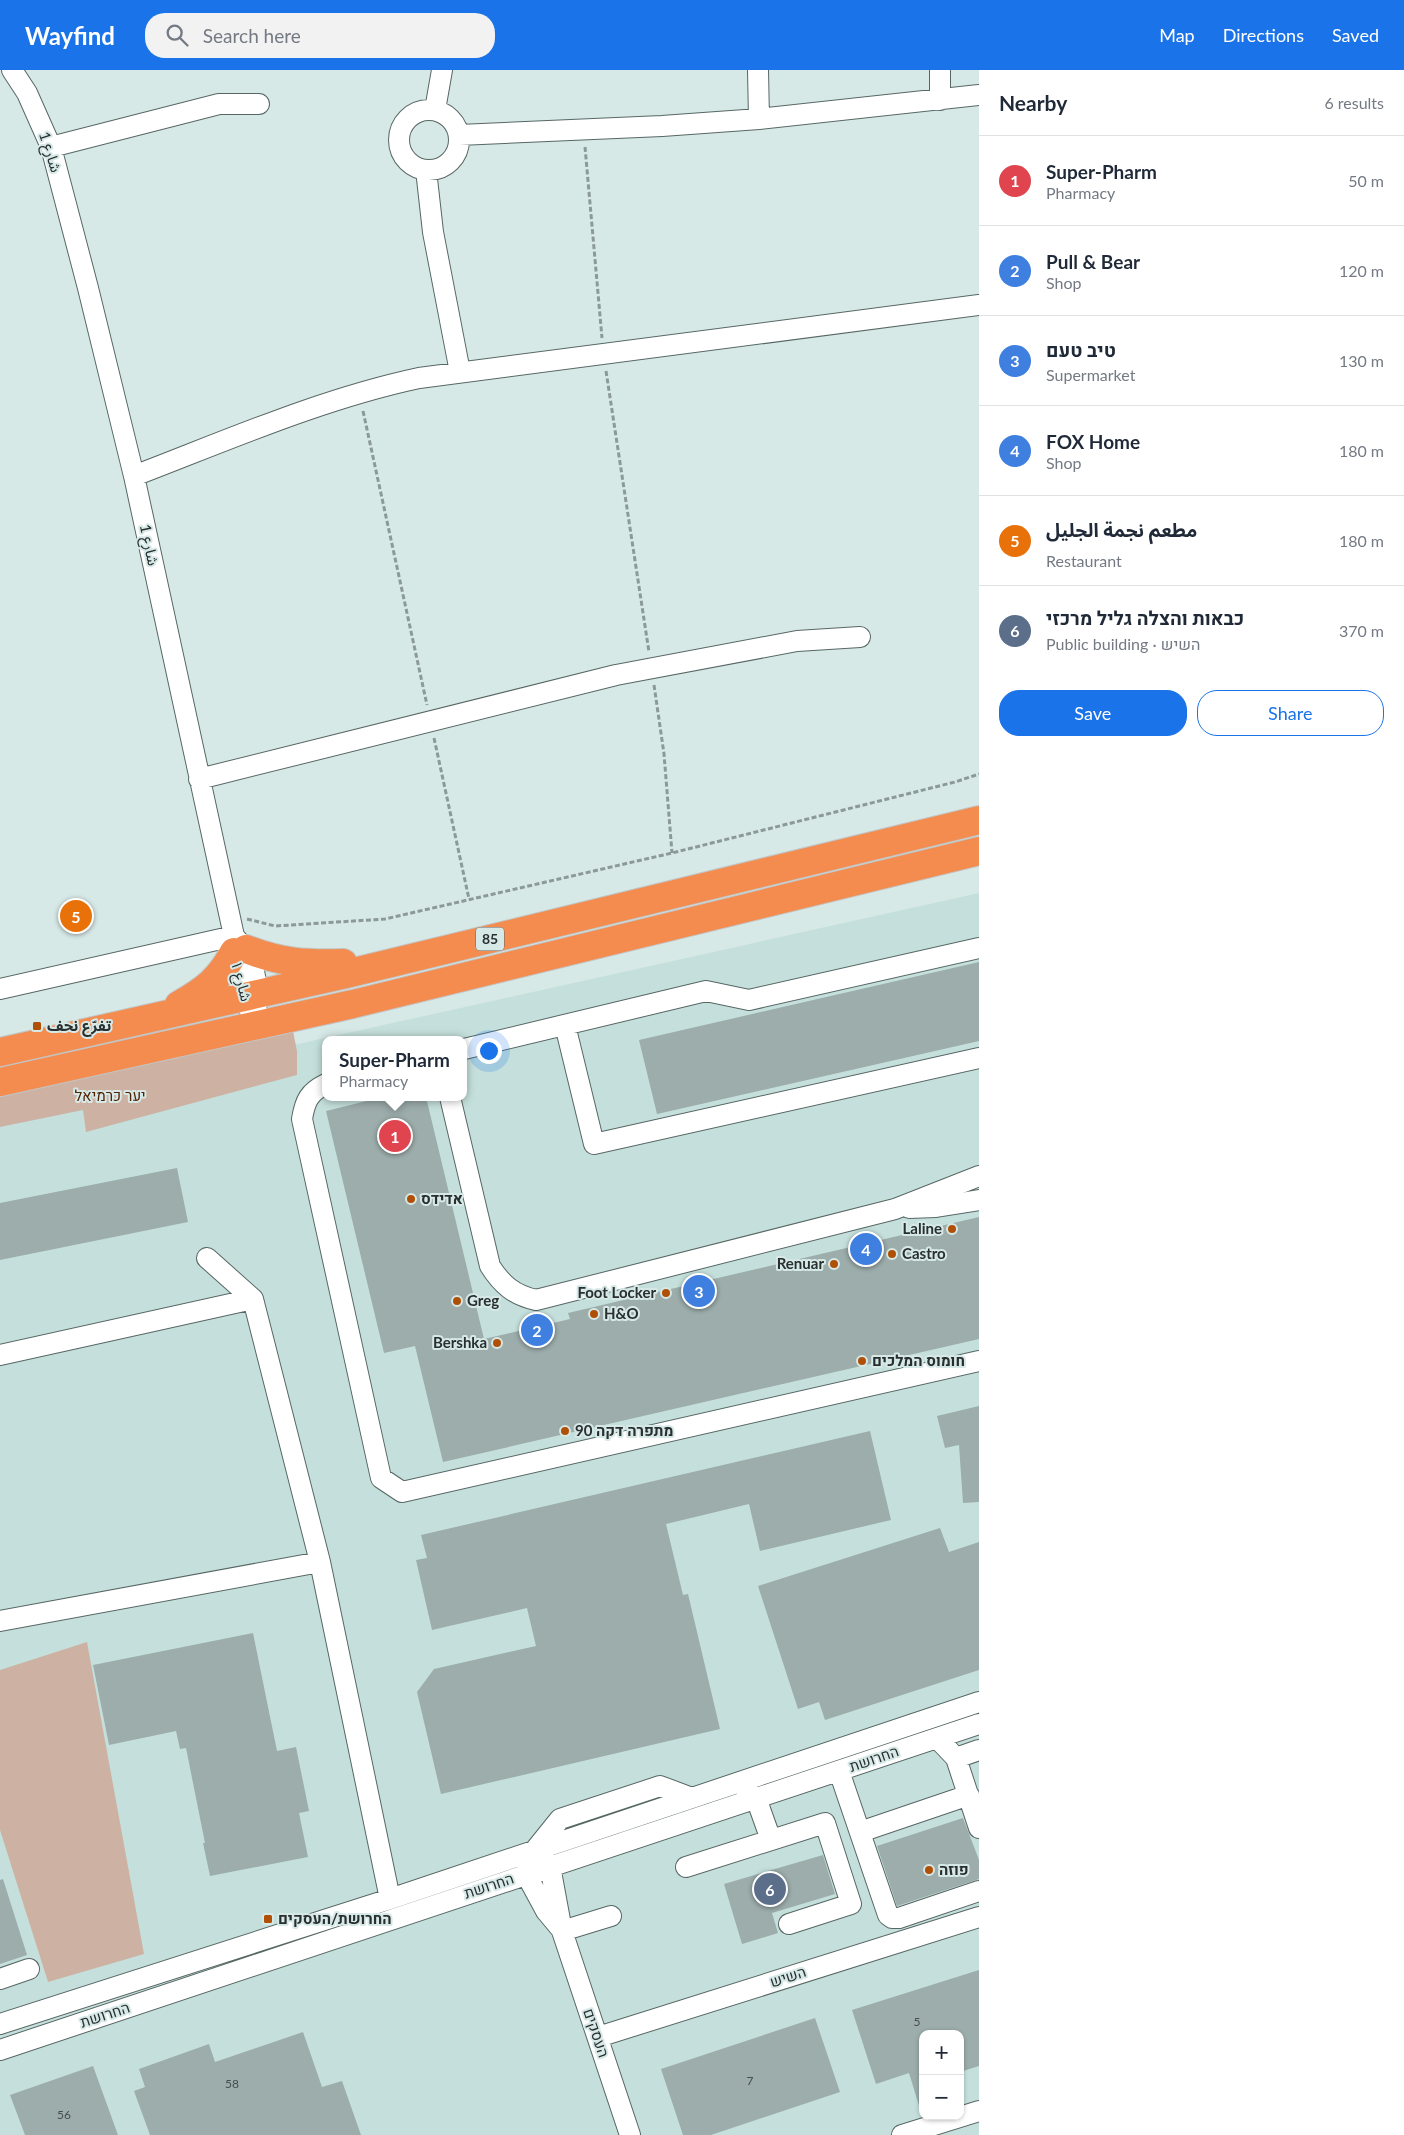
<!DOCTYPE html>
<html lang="en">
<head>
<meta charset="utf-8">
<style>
  :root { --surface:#fff; --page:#f2f2f3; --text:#1f2937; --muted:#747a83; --line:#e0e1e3; --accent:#1a73e8 }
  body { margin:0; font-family:Lato,"Noto Sans Arabic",Heebo,sans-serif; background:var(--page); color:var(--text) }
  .controls { position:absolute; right:15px; bottom:15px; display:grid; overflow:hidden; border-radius:10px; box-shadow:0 1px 4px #0004 }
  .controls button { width:45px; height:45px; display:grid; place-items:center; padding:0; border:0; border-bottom:1px solid var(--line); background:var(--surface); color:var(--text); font:25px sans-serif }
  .you { position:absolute; left:488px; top:980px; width:18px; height:18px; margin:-12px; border:4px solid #fff; border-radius:50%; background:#1a73e8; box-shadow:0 0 0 8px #1a73e833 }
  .badge { display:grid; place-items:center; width:32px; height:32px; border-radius:50%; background:var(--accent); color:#fff; font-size:16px; font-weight:700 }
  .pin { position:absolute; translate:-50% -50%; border:2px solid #fff; box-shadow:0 1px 5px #0006 }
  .popup { position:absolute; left:322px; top:966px; width:145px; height:65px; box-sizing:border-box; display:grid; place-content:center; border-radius:10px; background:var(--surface); filter:drop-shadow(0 1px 4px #0005); font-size:16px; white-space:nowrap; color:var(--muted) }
  .popup b { font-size:19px; color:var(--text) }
  .popup::after { content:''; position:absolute; left:50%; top:100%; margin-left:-10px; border:10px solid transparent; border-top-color:var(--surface) }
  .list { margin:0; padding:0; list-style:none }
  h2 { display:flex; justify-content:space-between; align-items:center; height:65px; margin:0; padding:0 20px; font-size:21px }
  h2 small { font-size:16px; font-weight:400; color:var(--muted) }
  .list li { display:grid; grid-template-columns:32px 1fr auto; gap:15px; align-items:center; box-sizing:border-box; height:90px; padding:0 20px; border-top:1px solid var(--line) }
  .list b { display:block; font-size:19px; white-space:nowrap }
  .list p { margin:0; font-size:16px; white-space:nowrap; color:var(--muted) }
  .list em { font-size:16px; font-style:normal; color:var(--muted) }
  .actions { display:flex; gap:10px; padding:15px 20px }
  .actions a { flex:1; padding:11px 0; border:1px solid var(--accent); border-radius:20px; text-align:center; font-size:18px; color:var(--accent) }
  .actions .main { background:var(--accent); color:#fff }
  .icon { flex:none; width:28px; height:28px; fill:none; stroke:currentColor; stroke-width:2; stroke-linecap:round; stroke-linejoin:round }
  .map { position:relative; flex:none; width:979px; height:2065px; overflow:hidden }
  header { display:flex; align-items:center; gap:30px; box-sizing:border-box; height:70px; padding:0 25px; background:var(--accent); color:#fff }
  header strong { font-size:24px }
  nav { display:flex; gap:28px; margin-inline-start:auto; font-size:18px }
  .search { width:350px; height:45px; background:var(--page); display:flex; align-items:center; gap:12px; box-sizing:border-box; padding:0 18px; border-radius:20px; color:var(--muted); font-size:19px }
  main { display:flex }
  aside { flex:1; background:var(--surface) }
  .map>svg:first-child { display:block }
</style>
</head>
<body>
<header>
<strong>Wayfind</strong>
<div class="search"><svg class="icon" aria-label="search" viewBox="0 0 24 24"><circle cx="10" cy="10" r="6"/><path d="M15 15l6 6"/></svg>Search here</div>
<nav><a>Map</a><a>Directions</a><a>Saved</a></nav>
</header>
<main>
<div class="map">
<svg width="979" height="2065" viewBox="0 0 979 2065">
  <rect width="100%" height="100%" fill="#d7e9e7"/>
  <path fill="#c5e0dc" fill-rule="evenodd" d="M979,823v1242h-979v-1025zM326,970h138v57h-138zM923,1964h37v82h-37z"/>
  <path fill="#cdb2a4" d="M292,956l5,25v24l-211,57 -3,-22 -83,17v-35z
    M87,1572l57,312 -96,28 -48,-152v-160z"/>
  <path fill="#9cadab" d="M979,892v79l-322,73 -18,-74z
    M383,1027h43l58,242 86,-20 -2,-6 411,-96v122l-536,123 -28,-116 -31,7 -58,-242z
    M177,1098l11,54 -188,38v-57z
    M979,1336v96l-16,1 -4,-58 -14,3 -8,-32z
    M870,1361l21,89 -131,31 -11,-47 -83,20 17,71 5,-1 32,135 -279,65 -24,-102 17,-23 102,-23 -9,-38 -95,22 -16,-70 11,-2 -6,-23z
    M940,1458l9,24 30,-10v128l-154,50 -6,-18 -21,7 -40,-123z
    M253,1563l24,118 19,-4 13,64 -10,2 9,44 -98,19 -7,-33h2l-19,-95 -6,1 -4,-18 -67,14 -16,-80z
    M963,1748l16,42v19l-82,27 -20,-60z
    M823,1785l12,39 -63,19 6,20 -36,11 -18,-60z
    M3,1809l24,76 -27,9v-84z
    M979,1900v96l-19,6v-38h-37v74l-3,1 -11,-36 -33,11 -24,-74z
    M815,1948l25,74 -129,43h-28l-22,-66z
    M303,1962l19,55 20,-6 19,54h-211l-16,-44 11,-4 -6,-18 70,-25 6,18z
    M93,1996l25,69h-93l-15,-40z"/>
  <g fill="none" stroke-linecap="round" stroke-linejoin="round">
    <g stroke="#576764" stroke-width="22">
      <path id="minor" d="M12,0l15,23 24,54 37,141 46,188 100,460c26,28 24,54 21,90
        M758,0l1,49
        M940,0v30
        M399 70a30 30 0 1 1 60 0a30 30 0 1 1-60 0Z
        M435,40l7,-40
        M459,65l203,-9 97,-7 220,-24
        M51,77l168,-43h40
        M426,100l7,62 27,140
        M134,406c94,-36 187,-77 285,-98l560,-73
        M199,709l417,-104 181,-34 63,-4
        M234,875l2,23 13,41
        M0,919l234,-53
        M565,955l29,119 385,-86
        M464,979l242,-58 43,9 230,-52
        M326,1014c-17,8 -21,17 -24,35l79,359 21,14 577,-131
        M450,1027l40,169c12,19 24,29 46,34l359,-91 84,-33
        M909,1138l27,-1 43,-7
        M207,1188l46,41 67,263
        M0,1285l253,-56
        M0,1551l320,-59 70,337
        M937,1668l19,20 23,70
        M956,1688l23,-8
        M839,1701l49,144 4,3h7l80,-27
        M746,1720l10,8 15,42
        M860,1762l109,-37
        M542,1788l8,8 12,65 68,204
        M686,1797l139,-44 26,81 -62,20
        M561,1859l-15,-18 -20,-37 9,-24 25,-31 100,-33 32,12
        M562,1861l49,-15
        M0,1909l29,-10
        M0,1954l390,-125 589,-197
        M598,1967l381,-120
        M0,1980l979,-326
        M902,2065l77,-24"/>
    </g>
    <g stroke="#c3c5c4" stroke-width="30">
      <path id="highway" d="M246,879c36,14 59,15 97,14
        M179,935c26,-15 41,-26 55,-53
        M0,982l346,-78 633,-154
        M0,1012l353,-78 626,-153"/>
    </g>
    <path stroke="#8b9997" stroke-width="3" stroke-dasharray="5 2.5" stroke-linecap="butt" d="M585,77l17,191
      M606,301l43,281
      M363,341l64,294
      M654,615l10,69 8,99
      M434,668l35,161
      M247,849l28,7 110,-7 287,-66 283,-71 24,-8"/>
    <use href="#minor" stroke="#fff" stroke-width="20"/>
    <use href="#highway" stroke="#f48b4f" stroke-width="28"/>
  </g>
  <g fill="#b05006" stroke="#d7e9e7" stroke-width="2">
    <rect x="32" y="951" width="10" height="10" rx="2.5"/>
    <circle cx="411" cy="1129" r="5"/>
    <circle cx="952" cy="1159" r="5"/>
    <circle cx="892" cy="1184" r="5"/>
    <circle cx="834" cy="1194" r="5"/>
    <circle cx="666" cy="1223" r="5"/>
    <circle cx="457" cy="1231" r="5"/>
    <circle cx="594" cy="1244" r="5"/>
    <circle cx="497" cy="1273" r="5"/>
    <circle cx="862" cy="1291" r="5"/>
    <circle cx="565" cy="1361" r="5"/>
    <circle cx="929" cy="1800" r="5"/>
    <rect x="263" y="1844" width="10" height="10" rx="2.5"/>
  </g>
  <g text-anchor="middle" stroke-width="4" stroke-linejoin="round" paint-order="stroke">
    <g font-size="12" fill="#454e4d">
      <text x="917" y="1956">5</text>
      <text x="750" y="2015">7</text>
      <text x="232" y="2018">58</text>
      <text x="64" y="2049">56</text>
    </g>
    <rect fill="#d7e9e7" stroke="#5c6766" stroke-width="1" x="476" y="857.5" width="28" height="23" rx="4"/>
    <g font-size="14" font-weight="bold" fill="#282f2e">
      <text x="490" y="874">85</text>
    </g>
    <g font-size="15" fill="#282f2e" stroke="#d7e9e7">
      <text transform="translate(50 82) rotate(72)" y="5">شارع 1</text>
      <text transform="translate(149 475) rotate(78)" y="5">شارع 1</text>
      <text transform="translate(241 911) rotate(75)" y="5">شارع ١</text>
      <text transform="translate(874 1689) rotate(-19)" y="5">החרושת</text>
      <text transform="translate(489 1816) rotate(-18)" y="5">החרושת</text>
      <text transform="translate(788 1907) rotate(-18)" y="5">השיש</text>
      <text transform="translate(105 1945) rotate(-18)" y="5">החרושת</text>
      <text transform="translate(596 1963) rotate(71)" y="5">העסקים</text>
    </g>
    <g font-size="15" font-weight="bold" fill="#282f2e" stroke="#d7e9e7" text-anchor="start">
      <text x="47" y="961">تفرّع نحف</text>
      <text x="421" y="1134">אדידס</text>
      <text x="942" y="1164" text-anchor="end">Laline</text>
      <text x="902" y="1189">Castro</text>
      <text x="824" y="1199" text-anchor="end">Renuar</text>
      <text x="656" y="1228" text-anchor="end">Foot Locker</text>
      <text x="467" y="1236">Greg</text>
      <text x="604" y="1249">H&amp;O</text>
      <text x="487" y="1278" text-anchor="end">Bershka</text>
      <text x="872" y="1296">חומוס המלכים</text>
      <text x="575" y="1366">מתפרה דקה 90</text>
      <text x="939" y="1805">פוזה</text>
      <text x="278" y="1854">החרושת/העסקים</text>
    </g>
    <g font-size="15" fill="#512202" stroke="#d7e9e7">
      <text x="110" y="1031">יער כרמיאל</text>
    </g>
  </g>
</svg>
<div class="controls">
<button>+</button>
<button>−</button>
</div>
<div class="you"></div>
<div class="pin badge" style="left:395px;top:1066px;background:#e0444e">1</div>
<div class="popup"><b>Super-Pharm</b>Pharmacy</div>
<div class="pin badge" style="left:537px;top:1260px;background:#3f7fe0">2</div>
<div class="pin badge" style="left:699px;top:1221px;background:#3f7fe0">3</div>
<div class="pin badge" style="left:866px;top:1179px;background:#3f7fe0">4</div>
<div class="pin badge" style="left:76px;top:846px;background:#e8710a">5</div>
<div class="pin badge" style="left:770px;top:1819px;background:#5c6f8a">6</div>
</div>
<aside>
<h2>Nearby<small>6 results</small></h2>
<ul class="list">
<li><span class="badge" style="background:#e0444e">1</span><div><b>Super-Pharm</b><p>Pharmacy</p></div><em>50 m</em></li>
<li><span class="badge" style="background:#3f7fe0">2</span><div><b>Pull &amp; Bear</b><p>Shop</p></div><em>120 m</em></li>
<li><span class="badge" style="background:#3f7fe0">3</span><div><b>טיב טעם</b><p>Supermarket</p></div><em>130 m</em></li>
<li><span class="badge" style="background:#3f7fe0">4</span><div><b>FOX Home</b><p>Shop</p></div><em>180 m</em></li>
<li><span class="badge" style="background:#e8710a">5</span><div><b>مطعم نجمة الجليل</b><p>Restaurant</p></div><em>180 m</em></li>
<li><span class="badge" style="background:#5c6f8a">6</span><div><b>כבאות והצלה גליל מרכזי</b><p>Public building · השיש</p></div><em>370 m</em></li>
</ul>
<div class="actions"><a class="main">Save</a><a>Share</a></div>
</aside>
</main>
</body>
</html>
